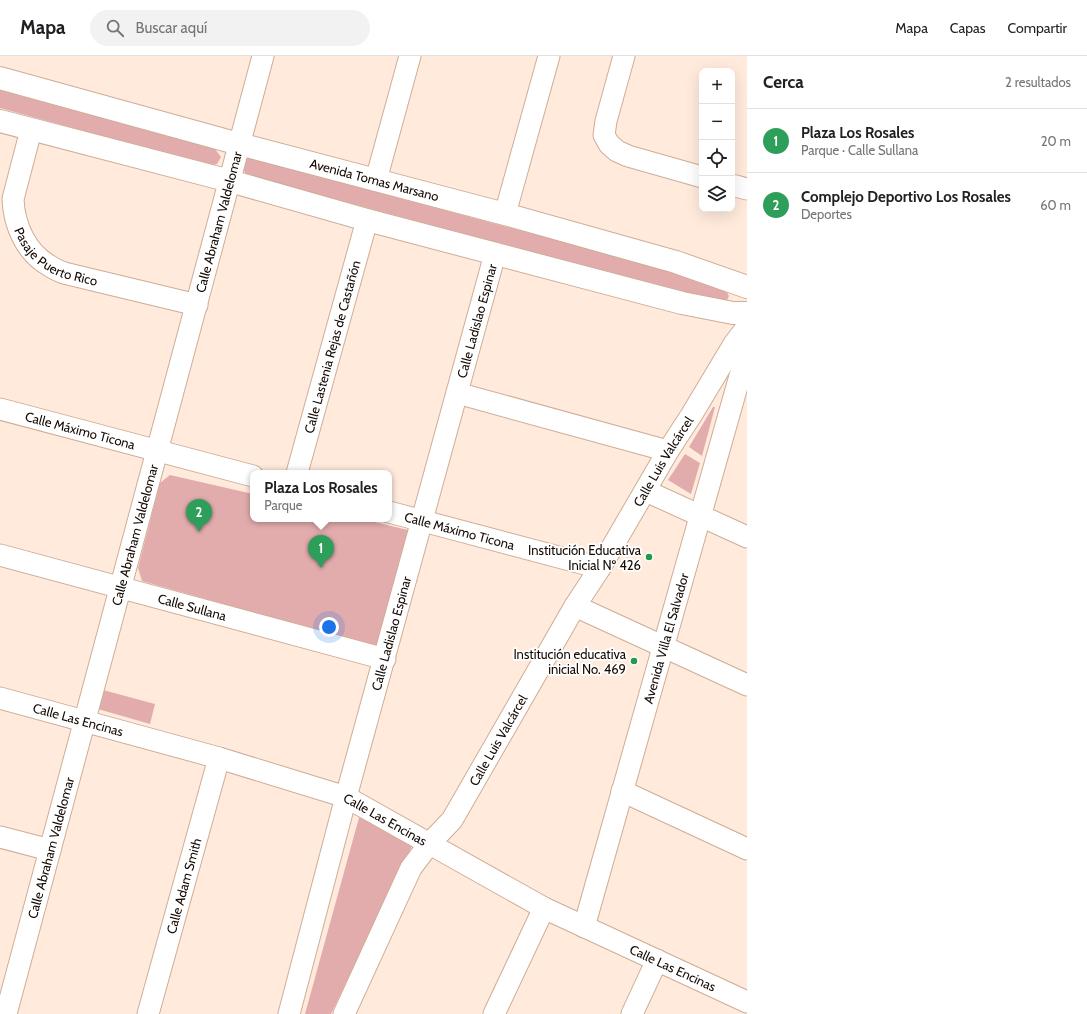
<!DOCTYPE html>
<html lang="es">
<head>
<meta charset="utf-8">
<style>
  :root { --surface:#fff; --page:#f2f2f2; --text:#202124; --muted:#757577; --line:#e0e0e0; --accent:#249751 }
  body { margin:0; font-family:Cabin,sans-serif; background:var(--page); color:var(--text) }
  .controls { position:absolute; right:12px; top:12px; display:grid; overflow:hidden; border-radius:8px; box-shadow:0 4px 16px #0002 }
  .controls button { width:36px; height:36px; display:grid; place-items:center; padding:0; border:0; border-bottom:1px solid var(--line); background:var(--surface); color:var(--text); font:20px sans-serif }
  .you { position:absolute; left:329px; top:571px; width:14px; height:14px; margin:-10px; border:3px solid #fff; border-radius:50%; background:#1a73e8; box-shadow:0 0 0 6px #1a73e833 }
  .badge { display:grid; place-items:center; width:26px; height:26px; border-radius:50%; background:var(--accent); color:#fff; font-size:13px; font-weight:700 }
  .pin { position:absolute; translate:-50% -33px; filter:drop-shadow(0 1px 2px #0008) }
  .pin::after { content:''; position:absolute; top:21px; width:14px; height:12px; background:inherit; clip-path:polygon(0 0,100% 0,50% 100%) }
  .popup { position:absolute; left:250px; top:414px; width:142px; height:52px; box-sizing:border-box; display:grid; place-content:center; border-radius:8px; background:var(--surface); filter:drop-shadow(0 1px 3px #0005); font-size:13px; white-space:nowrap; color:var(--muted) }
  .popup b { font-size:15px; color:var(--text) }
  .popup::after { content:''; position:absolute; left:50%; top:100%; margin-left:-8px; border:8px solid transparent; border-top-color:var(--surface) }
  .list { margin:0; padding:0; list-style:none }
  h2 { display:flex; justify-content:space-between; align-items:center; height:52px; margin:0; padding:0 16px; font-size:17px }
  h2 small { font-size:13px; font-weight:400; color:var(--muted) }
  .list li { display:grid; grid-template-columns:26px 1fr auto; gap:12px; align-items:center; box-sizing:border-box; height:64px; padding:0 16px; border-top:1px solid var(--line) }
  .list b { display:block; font-size:15px; white-space:nowrap }
  .list p { margin:0; font-size:13px; white-space:nowrap; color:var(--muted) }
  .list em { font-size:13px; font-style:normal; color:var(--muted) }
  .icon { flex:none; width:22px; height:22px; fill:none; stroke:currentColor; stroke-width:2; stroke-linecap:round; stroke-linejoin:round }
  .map { position:relative; flex:none; width:747px; height:958px; overflow:hidden }
  header { display:flex; align-items:center; gap:24px; box-sizing:border-box; height:56px; padding:0 20px; background:var(--surface); border-bottom:1px solid var(--line) }
  header strong { font-size:19px }
  nav { display:flex; gap:22px; margin-inline-start:auto; font-size:14px }
  .search { width:280px; height:36px; background:var(--page); display:flex; align-items:center; gap:10px; box-sizing:border-box; padding:0 14px; border-radius:22px; color:var(--muted); font-size:15px }
  main { display:flex }
  aside { flex:1; background:var(--surface) }
  .map>svg:first-child { display:block }
</style>
</head>
<body>
<header>
<strong>Mapa</strong>
<div class="search"><svg class="icon" aria-label="search" viewBox="0 0 24 24"><circle cx="10" cy="10" r="6"/><path d="M15 15l6 6"/></svg>Buscar aquí</div>
<nav><a>Mapa</a><a>Capas</a><a>Compartir</a></nav>
</header>
<main>
<div class="map">
<svg width="747" height="958" viewBox="0 0 747 958">
  <rect width="100%" height="100%" fill="#ffeadc"/>
  <path fill="#e2acad" d="M0,34l215,59 6,8 -4,7 -7,2 -210,-58z
    M251,102l398,107 77,26 3,5 -2,4 -7,3 -474,-128 -3,-7 3,-9z
    M713,351h2l-13,49 -13,-9z
    M685,398l15,9 -9,31 -23,-14z
    M170,419l83,19v25h109l50,12 -34,116 -236,-66 -4,-13 22,-85z
    M103,634l52,14 -5,20 -52,-15z
    M360,758l54,28 -83,172h-26z"/>
  <g fill="none" stroke-linecap="round" stroke-linejoin="round">
    <g stroke="#cead96" stroke-width="23">
      <g id="minor">
        <path d="M624,0l-18,65 -2,14 5,9 8,7 11,5 74,21"/>
        <path id="s1" d="M31,74l-18,69c1,26 13,54 37,67 4,3 9,5 14,7l133,32"/>
        <path d="M376,124l34,-124"/>
        <path d="M732,129l15,4"/>
        <path d="M505,158l44,-158"/>
        <path d="M457,337l211,58"/>
        <path id="s2" d="M0,353l253,67"/>
        <path id="s3" d="M297,417l70,-253"/>
        <path d="M646,435l101,46"/>
        <path id="s4" d="M389,456l211,56"/>
        <path id="s5" d="M0,499l385,104"/>
        <path d="M575,550l172,79"/>
        <path id="s6" d="M0,642l219,60 127,39 198,111 203,94"/>
        <path d="M622,735l125,58"/>
        <path d="M0,781l50,13"/>
        <path id="s7" d="M584,871l163,-576"/>
        <path id="s8" d="M6,958l257,-958"/>
        <path id="s9" d="M148,958l71,-256"/>
        <path id="s10" d="M289,958l57,-217 149,-543"/>
        <path id="s11" d="M344,958l67,-146 19,-25 22,-23 123,-214 25,-38 68,-117 24,-37 42,-70 13,-17"/>
        <path d="M494,958l50,-106"/>
        <path d="M632,958l25,-54"/>
      </g>
    </g>
    <g stroke="#cead96" stroke-width="24">
      <g id="tertiary">
        <path id="s12" d="M0,22l239,66 266,70 171,48 71,25"/>
        <path d="M0,65l230,60 137,39 315,83 51,10h14"/>
      </g>
    </g>
    <use href="#minor" stroke="#fff" stroke-width="21"/>
    <use href="#tertiary" stroke="#fff" stroke-width="22"/>
  </g>
  <g fill="#249751" stroke="#fff" stroke-width="1.5">
    <circle cx="649" cy="501" r="4"/>
    <circle cx="634" cy="605" r="4"/>
  </g>
  <g text-anchor="middle" stroke-width="3.5" stroke-linejoin="round" paint-order="stroke">
    <g font-size="13" fill="#140903" stroke="#fff">
      <text dy="5" stroke="none"><textPath href="#s12" startOffset="388">Avenida Tomas Marsano</textPath></text>
      <text dy="5" stroke="none"><textPath href="#s8" startOffset="820">Calle Abraham Valdelomar</textPath></text>
      <text dy="5" stroke="none"><textPath href="#s1" startOffset="151">Pasaje Puerto Rico</textPath></text>
      <text dy="5" stroke="none"><textPath href="#s10" startOffset="718">Calle Ladislao Espinar</textPath></text>
      <text dy="5" stroke="none"><textPath href="#s3" startOffset="131">Calle Lastenia Rejas de Castañón</textPath></text>
      <text dy="5" stroke="none"><textPath href="#s2" startOffset="83">Calle Máximo Ticona</textPath></text>
      <text dy="5" stroke="none"><textPath href="#s11" startOffset="640">Calle Luis Valcárcel</textPath></text>
      <text dy="5" stroke="none"><textPath href="#s4" startOffset="73">Calle Máximo Ticona</textPath></text>
      <text dy="5" stroke="none"><textPath href="#s8" startOffset="496">Calle Abraham Valdelomar</textPath></text>
      <text dy="5" stroke="none"><textPath href="#s5" startOffset="199">Calle Sullana</textPath></text>
      <text dy="5" stroke="none"><textPath href="#s10" startOffset="394">Calle Ladislao Espinar</textPath></text>
      <text dy="5" stroke="none"><textPath href="#s7" startOffset="300">Avenida Villa El Salvador</textPath></text>
      <text dy="5" stroke="none"><textPath href="#s6" startOffset="81">Calle Las Encinas</textPath></text>
      <text dy="5" stroke="none"><textPath href="#s11" startOffset="316">Calle Luis Valcárcel</textPath></text>
      <text dy="5" stroke="none"><textPath href="#s6" startOffset="405">Calle Las Encinas</textPath></text>
      <text dy="5" stroke="none"><textPath href="#s8" startOffset="172">Calle Abraham Valdelomar</textPath></text>
      <text dy="5" stroke="none"><textPath href="#s9" startOffset="133">Calle Adam Smith</textPath></text>
      <text dy="5" stroke="none"><textPath href="#s6" startOffset="729">Calle Las Encinas</textPath></text>
    </g>
    <g font-size="13" fill="#140903" stroke="#fff" text-anchor="end">
      <text x="641" y="499">Institución Educativa<tspan x="641" dy="15">Inicial Nº 426</tspan></text>
      <text x="626" y="603">Institución educativa<tspan x="626" dy="15">inicial No. 469</tspan></text>
    </g>
  </g>
</svg>
<div class="controls">
<button>+</button>
<button>−</button>
<button><svg class="icon" aria-label="locate" viewBox="0 0 24 24"><circle cx="12" cy="12" r="6"/><path d="M12 2v4M12 18v4M2 12h4M18 12h4"/></svg></button>
<button><svg class="icon" aria-label="layers" viewBox="0 0 24 24"><path d="M12 4l9 5-9 5-9-5zM3 14l9 5 9-5"/></svg></button>
</div>
<div class="you"></div>
<div class="pin badge" style="left:321px;top:512px;background:#2e9e5b">1</div>
<div class="popup"><b>Plaza Los Rosales</b>Parque</div>
<div class="pin badge" style="left:199px;top:476px;background:#2e9e5b">2</div>
</div>
<aside>
<h2>Cerca<small>2 resultados</small></h2>
<ul class="list">
<li><span class="badge" style="background:#2e9e5b">1</span><div><b>Plaza Los Rosales</b><p>Parque · Calle Sullana</p></div><em>20 m</em></li>
<li><span class="badge" style="background:#2e9e5b">2</span><div><b>Complejo Deportivo Los Rosales</b><p>Deportes</p></div><em>60 m</em></li>
</ul>
</aside>
</main>
</body>
</html>
